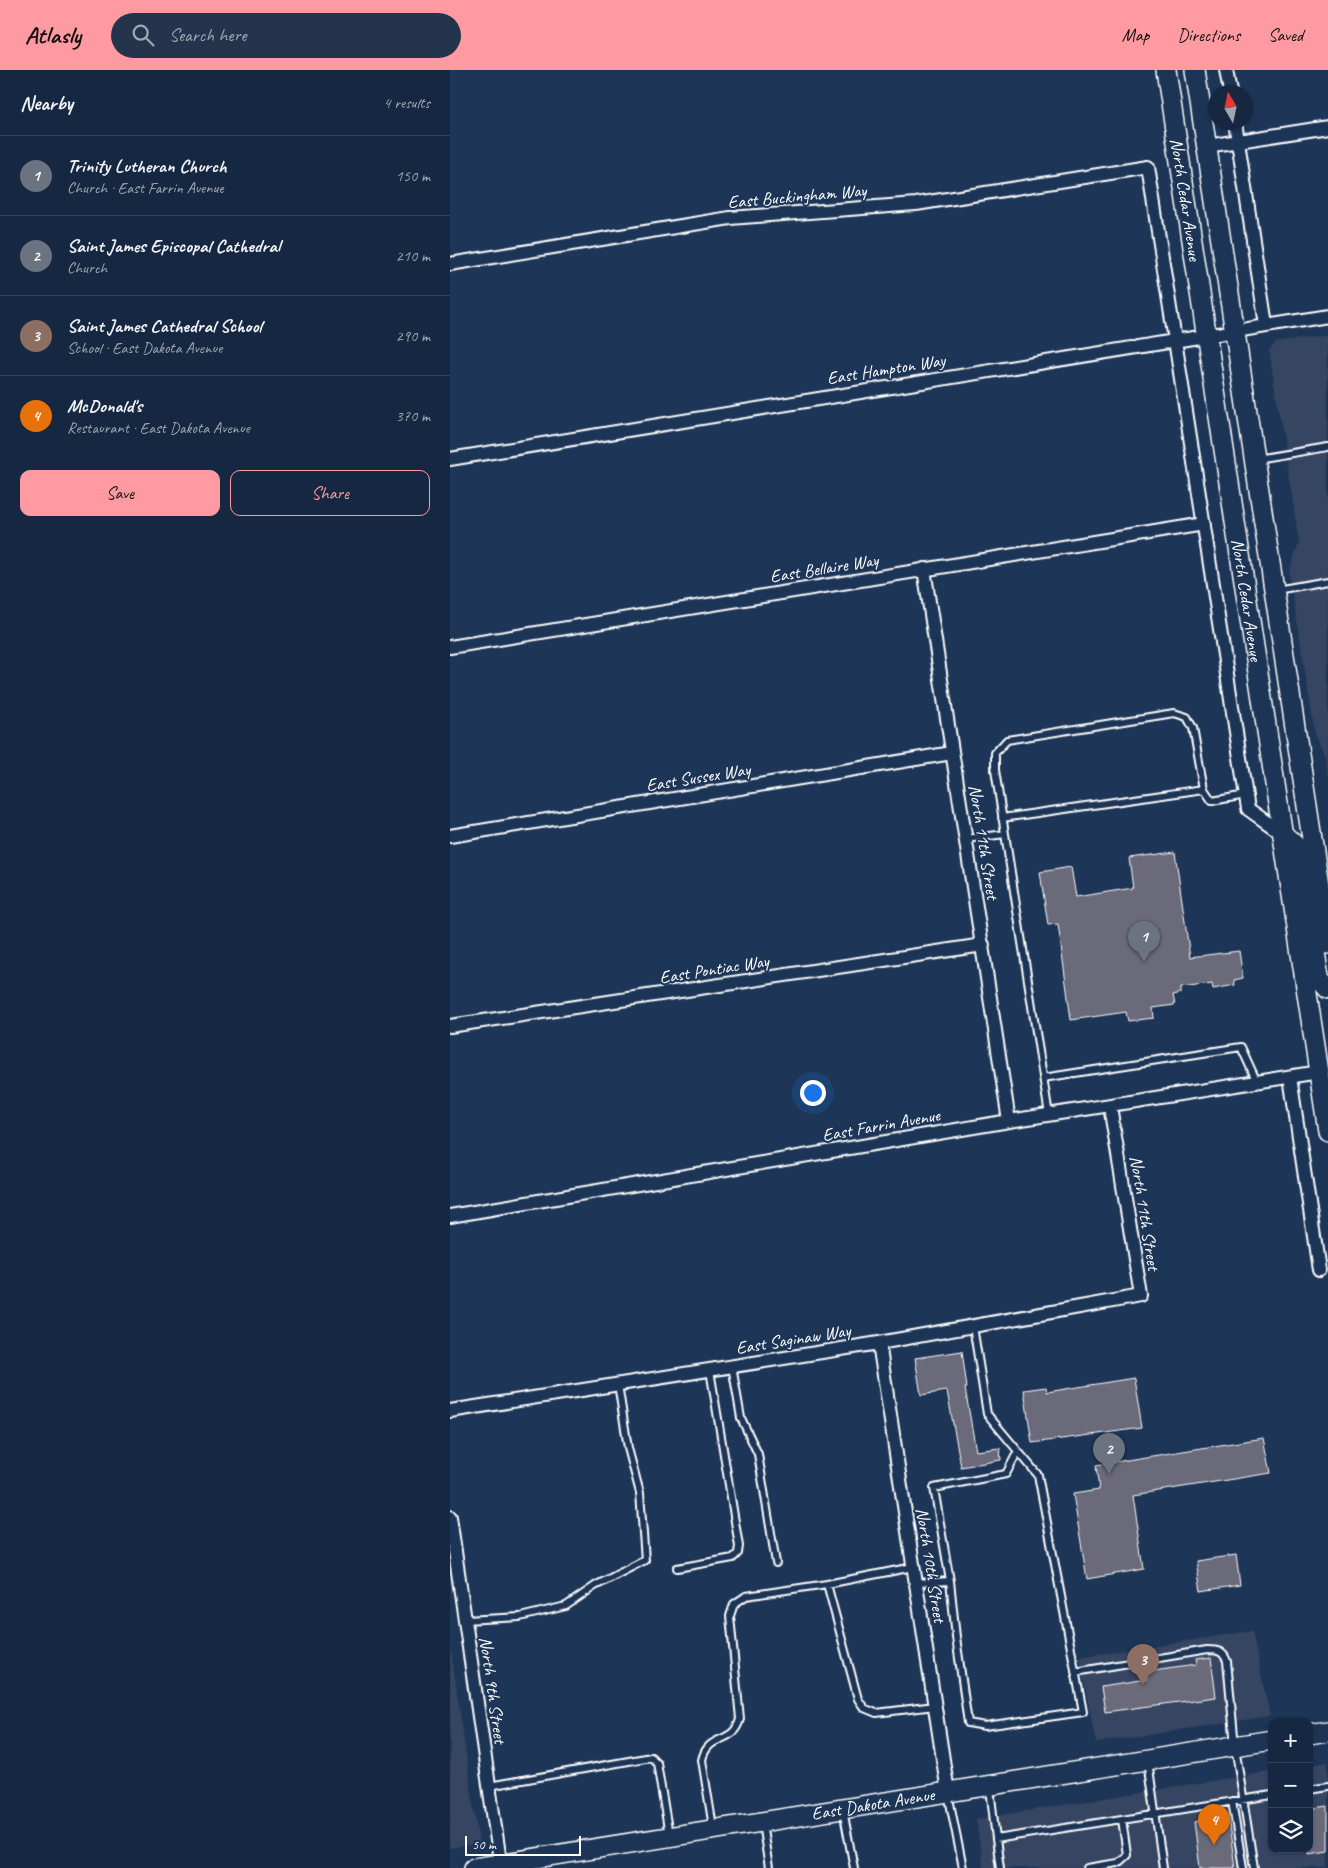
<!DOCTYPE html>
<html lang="en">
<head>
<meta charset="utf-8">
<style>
  :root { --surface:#162841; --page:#23344c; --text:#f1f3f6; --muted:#9ea6b1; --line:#35445a; --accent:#ff9aa2 }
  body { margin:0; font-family:Caveat,sans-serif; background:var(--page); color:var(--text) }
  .controls { position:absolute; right:15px; bottom:15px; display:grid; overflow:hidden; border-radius:10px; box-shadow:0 1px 4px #0004 }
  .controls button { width:45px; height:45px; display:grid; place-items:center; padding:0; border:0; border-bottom:1px solid var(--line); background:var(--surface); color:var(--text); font:25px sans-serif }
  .compass { position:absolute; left:758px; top:15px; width:45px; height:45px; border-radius:50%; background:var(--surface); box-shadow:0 1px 4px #0004; rotate:351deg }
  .scale { position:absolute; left:15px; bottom:12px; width:116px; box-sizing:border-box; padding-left:5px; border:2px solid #fff; border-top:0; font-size:14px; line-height:18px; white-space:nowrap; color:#fff; -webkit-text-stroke:4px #1d3557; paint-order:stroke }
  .you { position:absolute; left:362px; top:1022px; width:18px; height:18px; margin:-12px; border:4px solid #fff; border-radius:50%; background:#1a73e8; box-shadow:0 0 0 8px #1a73e833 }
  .badge { display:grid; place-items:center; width:32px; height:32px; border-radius:50%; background:var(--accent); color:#fff; font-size:16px; font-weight:700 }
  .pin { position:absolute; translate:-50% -41px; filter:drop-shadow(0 1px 2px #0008) }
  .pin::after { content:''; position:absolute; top:26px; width:18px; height:15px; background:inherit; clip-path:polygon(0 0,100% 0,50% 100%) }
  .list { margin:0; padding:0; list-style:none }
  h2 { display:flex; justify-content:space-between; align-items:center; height:65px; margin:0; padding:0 20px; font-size:21px }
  h2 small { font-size:16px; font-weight:400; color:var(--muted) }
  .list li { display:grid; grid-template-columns:32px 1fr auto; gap:15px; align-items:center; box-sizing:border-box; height:80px; padding:0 20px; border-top:1px solid var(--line) }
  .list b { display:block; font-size:19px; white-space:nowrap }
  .list p { margin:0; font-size:16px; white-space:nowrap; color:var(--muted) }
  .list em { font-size:16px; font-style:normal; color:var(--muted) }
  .actions { display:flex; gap:10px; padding:15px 20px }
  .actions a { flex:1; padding:11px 0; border:1px solid var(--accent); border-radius:10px; text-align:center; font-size:18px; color:var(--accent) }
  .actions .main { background:var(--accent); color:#111 }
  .icon { flex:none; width:28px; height:28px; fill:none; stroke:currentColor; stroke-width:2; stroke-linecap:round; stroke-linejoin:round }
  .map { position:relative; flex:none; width:878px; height:1798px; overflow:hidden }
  header { display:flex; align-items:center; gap:30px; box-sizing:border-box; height:70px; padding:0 25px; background:var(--accent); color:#111 }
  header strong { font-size:24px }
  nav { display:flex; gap:28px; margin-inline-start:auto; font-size:18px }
  .search { width:350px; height:45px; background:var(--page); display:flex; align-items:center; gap:12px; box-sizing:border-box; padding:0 18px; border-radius:28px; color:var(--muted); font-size:19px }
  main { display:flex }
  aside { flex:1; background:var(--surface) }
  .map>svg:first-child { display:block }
</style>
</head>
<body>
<header>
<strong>Atlasly</strong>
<div class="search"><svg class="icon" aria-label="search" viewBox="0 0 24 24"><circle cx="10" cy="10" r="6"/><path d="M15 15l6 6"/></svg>Search here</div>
<nav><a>Map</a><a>Directions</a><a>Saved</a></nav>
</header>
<main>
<aside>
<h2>Nearby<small>4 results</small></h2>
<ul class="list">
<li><span class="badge" style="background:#6b7280">1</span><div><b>Trinity Lutheran Church</b><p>Church · East Farrin Avenue</p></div><em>150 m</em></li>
<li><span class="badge" style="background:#6b7280">2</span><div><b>Saint James Episcopal Cathedral</b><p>Church</p></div><em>210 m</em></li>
<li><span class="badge" style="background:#8d6e63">3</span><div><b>Saint James Cathedral School</b><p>School · East Dakota Avenue</p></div><em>290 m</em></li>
<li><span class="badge" style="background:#e8710a">4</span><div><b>McDonald's</b><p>Restaurant · East Dakota Avenue</p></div><em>370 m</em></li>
</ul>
<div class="actions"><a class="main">Save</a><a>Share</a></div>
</aside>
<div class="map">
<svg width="878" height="1798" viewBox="0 0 878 1798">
  <rect width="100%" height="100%" fill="#1d3557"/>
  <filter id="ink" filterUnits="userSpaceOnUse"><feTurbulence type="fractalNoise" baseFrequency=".02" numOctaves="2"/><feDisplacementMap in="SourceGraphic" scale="10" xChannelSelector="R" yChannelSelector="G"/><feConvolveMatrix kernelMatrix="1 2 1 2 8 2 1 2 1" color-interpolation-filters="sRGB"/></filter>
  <g filter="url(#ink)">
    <path fill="#344562" d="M878,265v444l-3,-23 -10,-22 -26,-162 10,-30 -30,-192 7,-7z
      M802,1561l18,85 -174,27 -17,-86z
      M0,1573l29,201 -29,4z
      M878,1692v106h-345l-7,-49 296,-48v78h37v-84z"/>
    <path fill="#6a6a7a" stroke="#fff" d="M725,782l15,105 49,-6 4,27 -9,2 1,5 -22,4 -1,-5 -31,4v5l-8,2 2,10 -22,3 1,10 -26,3 -2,-9 -55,8 -13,-96 -10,1 -8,-53 31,-5 5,30 57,-9 -4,-30z
      M512,1281l5,37h-2l11,63 24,-3 1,12 -40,7 -14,-76 -26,4 -6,-37z
      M684,1308l8,50 -110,15 -8,-53 22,-3 1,5z
      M814,1368l7,35 -138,22 11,74 -57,10 -14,-85 26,-4 -3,-25z
      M786,1485l4,30 -39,6 -5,-30z
      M761,1588l5,39 -111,15 -4,-25 46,-7 -1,-8 50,-7 -1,-5z
      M878,1736v45l-19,3v-45z
      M778,1747l7,51h-35l-6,-46z"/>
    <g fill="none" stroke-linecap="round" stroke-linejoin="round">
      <g stroke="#fff" stroke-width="10">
        <path id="lane" d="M806,389l72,-12
          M826,520l52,-9
          M552,748l202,-29
          M516,769l39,-5
          M593,1008l198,-31 16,35
          M599,1045l-54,-345v-17l12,-13 167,-27 13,4 6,11 11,61 8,12 34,-6
          M282,1296l9,52 17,36 18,109
          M227,1498l56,-10 5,-5 1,-7 -29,-176
          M500,1511l-16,-93 72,-14 12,-23
          M466,1513l34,-2 6,56 12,86 17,3 98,-14 -45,-237 -51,-61 -14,-88
          M377,1514l31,115 6,9 12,5 59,-7
          M15,1550l55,-3 46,-11 29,-20 50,-26 -5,-67 -12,-45 -10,-64
          M625,1602l132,-22c11,0 16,1 20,11l8,85 19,122
          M698,1691l15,107
          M39,1716l162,-29 6,6 12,72
          M540,1718l6,51
          M859,1719l19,-3
          M498,1723l15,75
          M782,1731l11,67
          M393,1740l11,58
          M312,1753l7,45
          M263,1757l-11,-67c6,-28 31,-14 38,-41l-10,-103 4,-12 12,-8 81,-12 86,-17
          M550,1798l-4,-29 276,-44
          M637,1798l31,-5 9,-8 -5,-36"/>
      </g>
      <g stroke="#fff" stroke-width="16">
        <path id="street" d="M776,0l4,22
          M785,52l31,203
          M757,76l121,-19
          M0,194l280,-46 186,-14 232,-37 100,642 35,25
          M0,389l878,-143
          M474,499l85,552
          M0,577l754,-123
          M0,766l502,-83
          M0,956l533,-81
          M840,1007l29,193
          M0,1146l559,-95 310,-49
          M429,1273l69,449
          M0,1341l429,-68 262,-47 -31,-190
          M0,1447l51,351"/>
      </g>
      <g stroke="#fff" stroke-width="22">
        <g id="secondary">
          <path id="s1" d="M716,0l162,1061"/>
          <path d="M745,0l133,874"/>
          <path d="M833,764l17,16 18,122 2,8 8,9"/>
          <path d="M859,1664l19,-3"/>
          <path id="s2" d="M24,1798l798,-128"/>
        </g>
      </g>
      <use href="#lane" stroke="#1d3557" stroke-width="6"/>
      <use href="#street" stroke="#1d3557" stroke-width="12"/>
      <use href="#secondary" stroke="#1d3557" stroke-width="19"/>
    </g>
  </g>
  <g text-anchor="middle" stroke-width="4" stroke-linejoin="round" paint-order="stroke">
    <g font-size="18" fill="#fff" stroke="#1d3557">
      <text transform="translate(347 126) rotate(-5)" y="6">East Buckingham Way</text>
      <text dy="6" stroke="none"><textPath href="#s1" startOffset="131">North Cedar Avenue</textPath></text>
      <text transform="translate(436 299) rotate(-9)" y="6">East Hampton Way</text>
      <text transform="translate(374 498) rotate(-9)" y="6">East Bellaire Way</text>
      <text dy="6" stroke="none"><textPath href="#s1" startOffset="536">North Cedar Avenue</textPath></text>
      <text transform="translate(248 707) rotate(-9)" y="6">East Sussex Way</text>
      <text transform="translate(534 772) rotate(81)" y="6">North 11th Street</text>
      <text transform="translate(264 899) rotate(-9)" y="6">East Pontiac Way</text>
      <text transform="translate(431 1055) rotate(-10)" y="6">East Farrin Avenue</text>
      <text transform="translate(695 1143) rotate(81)" y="6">North 11th Street</text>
      <text transform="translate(343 1269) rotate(-9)" y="6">East Saginaw Way</text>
      <text transform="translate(481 1495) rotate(81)" y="6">North 10th Street</text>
      <text transform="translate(43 1620) rotate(82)" y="6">North 9th Street</text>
      <text dy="6" stroke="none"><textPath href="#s2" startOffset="404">East Dakota Avenue</textPath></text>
    </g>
  </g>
</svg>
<div class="controls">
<button>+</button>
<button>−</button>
<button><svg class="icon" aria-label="layers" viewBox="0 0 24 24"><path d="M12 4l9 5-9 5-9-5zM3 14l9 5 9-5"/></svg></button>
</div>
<svg class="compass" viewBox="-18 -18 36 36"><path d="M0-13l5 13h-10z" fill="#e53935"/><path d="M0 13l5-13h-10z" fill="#9ea6b1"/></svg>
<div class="scale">50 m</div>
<div class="you"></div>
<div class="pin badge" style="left:694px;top:892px;background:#6b7280">1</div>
<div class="pin badge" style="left:659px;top:1404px;background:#6b7280">2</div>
<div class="pin badge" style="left:693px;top:1615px;background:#8d6e63">3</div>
<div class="pin badge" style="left:764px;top:1775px;background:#e8710a">4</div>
</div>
</main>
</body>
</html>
